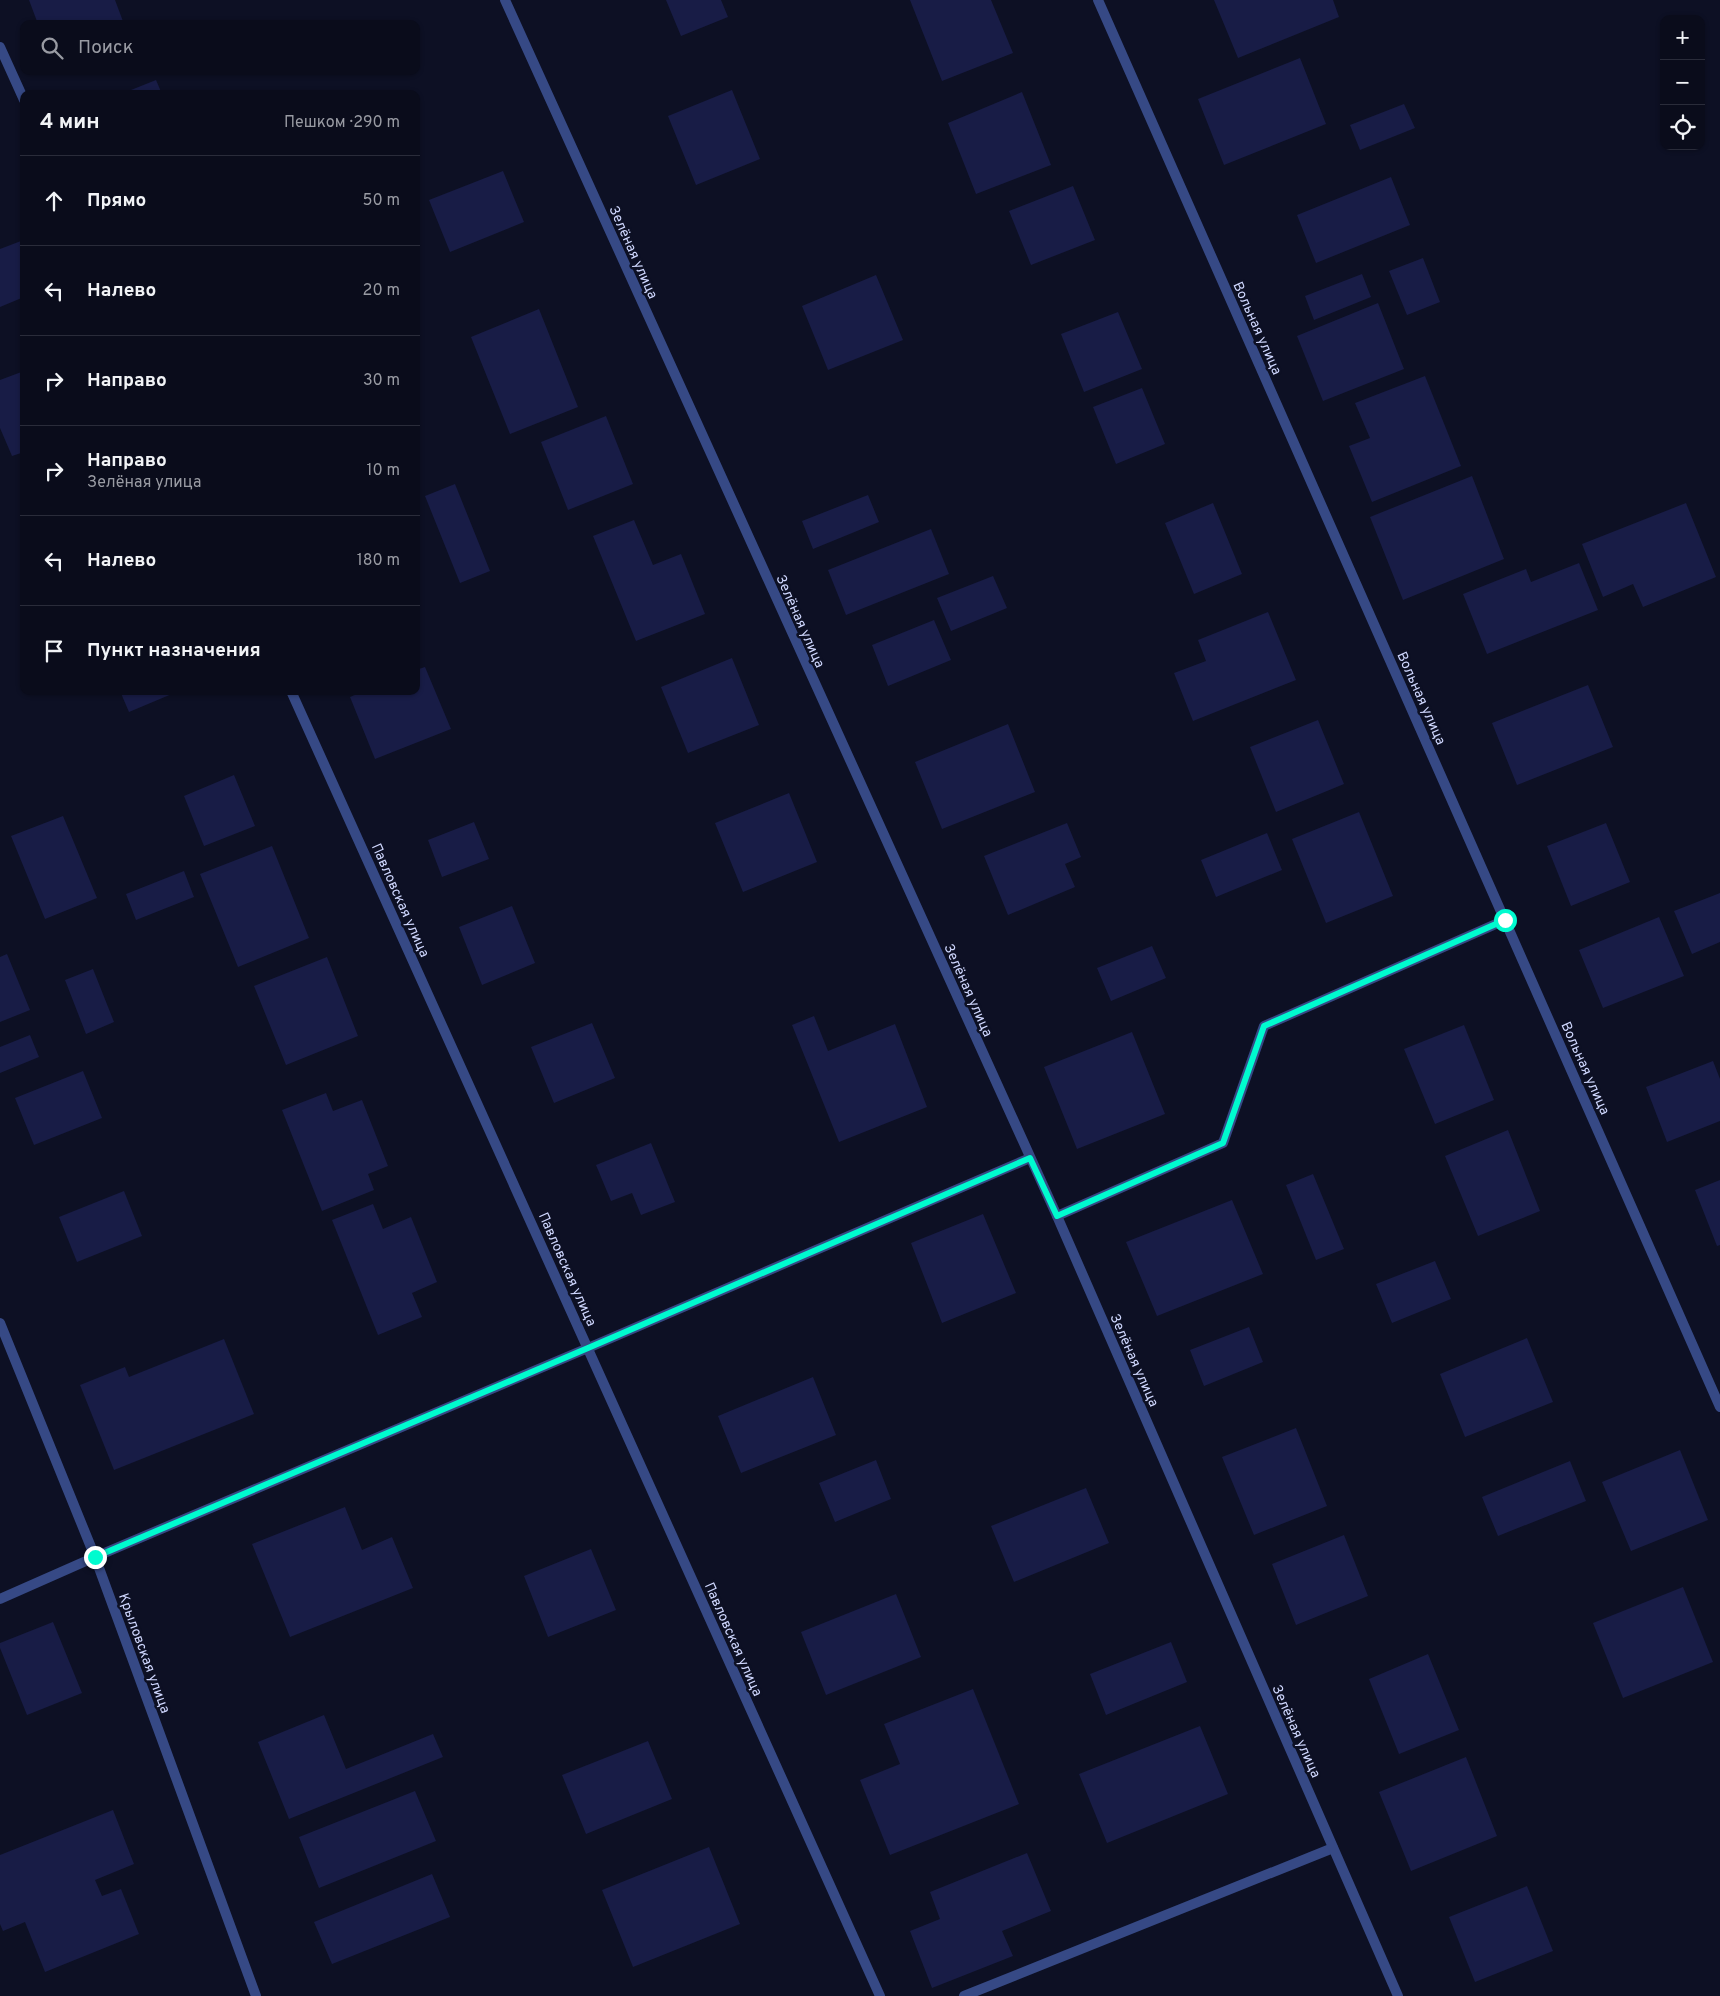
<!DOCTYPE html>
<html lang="ru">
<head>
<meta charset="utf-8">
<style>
  :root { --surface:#0a0c1b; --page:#181a28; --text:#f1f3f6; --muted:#999ba3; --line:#2a2c3a }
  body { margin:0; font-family:Overpass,sans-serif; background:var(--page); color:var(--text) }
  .controls { position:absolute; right:15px; top:15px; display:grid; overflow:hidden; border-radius:10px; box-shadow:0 1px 4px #0004 }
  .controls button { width:45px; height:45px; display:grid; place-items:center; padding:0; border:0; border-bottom:1px solid var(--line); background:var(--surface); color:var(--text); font:25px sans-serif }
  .stop { position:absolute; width:15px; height:15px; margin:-11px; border:4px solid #00fbcf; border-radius:50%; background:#fff }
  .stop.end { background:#00fbcf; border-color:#fff; box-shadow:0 1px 5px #0008 }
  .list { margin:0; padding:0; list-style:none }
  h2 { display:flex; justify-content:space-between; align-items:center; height:65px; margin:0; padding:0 20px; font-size:21px }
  h2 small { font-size:16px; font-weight:400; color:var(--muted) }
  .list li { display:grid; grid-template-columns:32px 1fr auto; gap:15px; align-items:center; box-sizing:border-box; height:90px; padding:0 20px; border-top:1px solid var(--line) }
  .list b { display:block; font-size:19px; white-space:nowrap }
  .list p { margin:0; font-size:16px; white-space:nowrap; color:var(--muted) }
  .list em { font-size:16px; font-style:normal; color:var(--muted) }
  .icon { flex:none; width:28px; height:28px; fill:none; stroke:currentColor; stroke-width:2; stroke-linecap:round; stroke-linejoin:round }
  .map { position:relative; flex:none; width:1720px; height:1996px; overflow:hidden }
  .search { position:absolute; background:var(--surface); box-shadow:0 1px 4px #0004; left:20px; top:20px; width:400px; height:55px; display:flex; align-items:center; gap:12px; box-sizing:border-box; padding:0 18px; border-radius:10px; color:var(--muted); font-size:19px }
  .panel { position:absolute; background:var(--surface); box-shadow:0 1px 4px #0004; left:20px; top:90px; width:400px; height:605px; border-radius:10px }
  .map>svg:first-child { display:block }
</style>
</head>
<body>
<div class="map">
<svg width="1720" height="1996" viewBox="0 0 1720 1996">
  <rect width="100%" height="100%" fill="#0d1024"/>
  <path fill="#181c46" d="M29,0h86l9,24h-45l-1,-4 -11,4h-29z
    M666,0h55l7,17 -47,19z
    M910,0h81l22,53 -71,28z
    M1214,0h119l6,17 -101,41z
    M1300,58l26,66 -102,41 -26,-66z
    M156,80l6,14h-41z
    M732,90l28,69 -64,26 -28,-69z
    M1022,92l29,73 -75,29 -28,-71z
    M1404,104l11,24 -55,22 -10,-25z
    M503,171l21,51 -74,30 -21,-52z
    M1391,177l19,48 -94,38 -19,-48z
    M1073,186l22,54 -64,25 -22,-54z
    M21,241l3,7v49l-24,10v-58z
    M1423,258l17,44 -33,13 -18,-44z
    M1362,274l9,23 -57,23 -9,-24z
    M876,275l27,65 -75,30 -26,-64z
    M1378,303l26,66 -81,32 -26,-65z
    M539,309l39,98 -68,27 -39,-97z
    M1118,312l24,57 -58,23 -23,-58z
    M24,371v81l-12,4 -12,-28v-48z
    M1425,376l36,90 -89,36 -23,-56 21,-8 -15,-35z
    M1142,388l23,56 -49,20 -23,-57z
    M606,416l27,68 -65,26 -27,-68z
    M1472,476l32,83 -101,41 -33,-83z
    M455,484l35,87 -30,12 -35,-87z
    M868,495l11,27 -66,27 -11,-28z
    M1213,503l29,71 -48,20 -29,-71z
    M1686,503l30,74 -73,30 -10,-23 -30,13 -21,-53z
    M634,520l19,45 28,-11 24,60 -69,27 -43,-105z
    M931,529l18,45 -103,41 -18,-45z
    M1579,563l19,47 -111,44 -24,-60 63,-25 5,13z
    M993,576l14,32 -56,23 -14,-33z
    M1268,612l28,68 -103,41 -19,-48 32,-12 -8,-21z
    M934,620l17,40 -63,26 -16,-41z
    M732,658l27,67 -71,28 -27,-66z
    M425,667l26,62 -76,30 -25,-62 14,-6h52v-21z
    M1588,685l25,62 -96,38 -25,-62z
    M120,691h59l-50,21z
    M1318,720l26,64 -68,28 -26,-65z
    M1008,724l27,68 -93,37 -27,-67z
    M234,775l21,51 -51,20 -20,-50z
    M789,793l28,69 -74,30 -28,-69z
    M1359,812l34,84 -67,27 -34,-84z
    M63,816l34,82 -52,21 -34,-83z
    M474,822l15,37 -47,18 -14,-37z
    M1067,823l14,34 -16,7 10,23 -67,28 -24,-59z
    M1606,823l24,59 -59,24 -24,-60z
    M1267,833l15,37 -66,27 -15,-37z
    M272,846l37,92 -71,29 -38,-93z
    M184,871l10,26 -58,23 -10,-26z
    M1720,893v49l-28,12 -18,-43z
    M512,906l23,57 -53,22 -23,-58z
    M1659,917l25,59 -81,32 -24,-58z
    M1152,946l14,32 -55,23 -14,-33z
    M7,954l23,56 -30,12v-65z
    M327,957l31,79 -72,29 -32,-79z
    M93,969l21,53 -28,12 -21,-54z
    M814,1016l14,35 67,-27 32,83 -88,35 -47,-117z
    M592,1023l23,55 -61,25 -23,-56z
    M1464,1025l30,75 -59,24 -31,-75z
    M1132,1032l33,82 -88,35 -33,-82z
    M30,1035l9,22 -39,16v-26z
    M1713,1061l7,18v42l-53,21 -21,-55z
    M83,1071l19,47 -68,27 -19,-47z
    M326,1093l7,18 29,-11 26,66 -20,8 6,16 -52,21 -40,-101z
    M1508,1130l32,81 -62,25 -33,-80z
    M651,1143l24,59 -34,13 -9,-22 -21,8 -15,-36z
    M1313,1174l31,75 -28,11 -30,-75z
    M1720,1180v65l-3,1 -22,-56z
    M124,1191l18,45 -65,26 -18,-45z
    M1232,1200l31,74 -106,42 -31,-74z
    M373,1204l10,25 28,-12 26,65 -25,11 10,24 -44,18 -46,-115z
    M983,1214l33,79 -74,30 -31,-80z
    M1435,1261l16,38 -59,24 -16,-39z
    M1249,1327l14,35 -59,24 -14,-36z
    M1527,1338l26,64 -88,35 -25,-63z
    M224,1339l30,75 -140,56 -34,-85 45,-18 4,10z
    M813,1377l23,58 -95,38 -23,-57z
    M1296,1428l31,78 -73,29 -32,-78z
    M1680,1450l28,70 -77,31 -29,-69z
    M876,1460l15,39 -56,23 -16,-39z
    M1570,1461l16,40 -88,35 -16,-39z
    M1086,1488l23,55 -95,39 -23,-56z
    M345,1507l17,43 30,-13 21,51 -123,49 -38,-93z
    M1344,1535l24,61 -72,29 -24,-61z
    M591,1549l25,61 -68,27 -24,-61z
    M1683,1587l30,75 -90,36 -30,-75z
    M896,1594l25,63 -95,38 -25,-63z
    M53,1622l29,71 -55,22 -27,-67v-5z
    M1171,1642l16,40 -81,33 -16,-41z
    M1428,1654l31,76 -60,24 -30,-75z
    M973,1689l46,115 -129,51 -30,-75 40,-16 -16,-40z
    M324,1715l22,54 87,-35 10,23 -154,62 -31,-77z
    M1200,1726l28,68 -121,49 -28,-69z
    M648,1741l24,58 -86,35 -24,-59z
    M1466,1757l31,79 -86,35 -32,-79z
    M415,1791l21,50 -117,47 -20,-51z
    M113,1810l21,54 -39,16 7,16 19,-7 18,45 -94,38 -20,-50 -22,9 -3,-7v-69z
    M709,1847l31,77 -107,43 -31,-77z
    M1027,1853l24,58 -49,20 11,25 -81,32 -22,-57 30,-12 -10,-27z
    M432,1874l18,43 -118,47 -18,-42z
    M1527,1886l26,65 -78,31 -26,-65z"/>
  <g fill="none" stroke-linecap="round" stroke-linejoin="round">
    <path stroke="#364985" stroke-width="10" d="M1057,1216l166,-73 41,-117 241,-106
      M964,1996l369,-148"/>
    <path stroke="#364985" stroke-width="10" d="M505,0l552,1216 341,780
      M1098,0l622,1407
      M0,47l24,53
      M291,691l589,1305
      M0,1323l95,234 161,439
      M0,1599l95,-42 493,-209 442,-190"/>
  </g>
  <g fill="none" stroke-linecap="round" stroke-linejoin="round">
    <path stroke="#00fbcf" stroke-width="6" d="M95,1557l493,-209 442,-190 27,58 166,-73 41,-117 241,-106"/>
  </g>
  <g text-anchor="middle" stroke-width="5" stroke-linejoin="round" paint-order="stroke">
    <g font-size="14" fill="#d0d8ff" stroke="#0d1024">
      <text transform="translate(634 252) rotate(66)" y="5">Зелёная улица</text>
      <text transform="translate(1258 328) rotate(66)" y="5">Вольная улица</text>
      <text transform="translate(801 621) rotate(66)" y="5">Зелёная улица</text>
      <text transform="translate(1422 698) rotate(66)" y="5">Вольная улица</text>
      <text transform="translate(401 900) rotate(66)" y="5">Павловская улица</text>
      <text transform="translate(969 990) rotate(66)" y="5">Зелёная улица</text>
      <text transform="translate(1586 1068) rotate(66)" y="5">Вольная улица</text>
      <text transform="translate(568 1269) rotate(66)" y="5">Павловская улица</text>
      <text transform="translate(1135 1360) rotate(66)" y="5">Зелёная улица</text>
      <text transform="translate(734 1639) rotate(66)" y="5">Павловская улица</text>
      <text transform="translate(145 1653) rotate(70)" y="5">Крыловская улица</text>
      <text transform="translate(1297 1731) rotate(66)" y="5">Зелёная улица</text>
    </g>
  </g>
</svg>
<div class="controls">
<button>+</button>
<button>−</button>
<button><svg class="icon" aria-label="locate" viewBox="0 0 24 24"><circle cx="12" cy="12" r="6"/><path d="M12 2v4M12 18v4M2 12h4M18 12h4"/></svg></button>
</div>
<div class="stop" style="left:1505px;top:920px"></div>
<div class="stop end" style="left:95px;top:1557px"></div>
<div class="search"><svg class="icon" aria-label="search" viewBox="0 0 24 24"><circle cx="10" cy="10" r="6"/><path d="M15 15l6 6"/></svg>Поиск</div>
<section class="panel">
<h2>4 мин<small>Пешком · 290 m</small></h2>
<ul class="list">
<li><svg class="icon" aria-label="ahead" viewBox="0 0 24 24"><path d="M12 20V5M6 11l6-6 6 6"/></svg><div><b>Прямо</b></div><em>50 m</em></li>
<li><svg class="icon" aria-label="left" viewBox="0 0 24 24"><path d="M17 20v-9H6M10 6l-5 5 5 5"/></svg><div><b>Налево</b></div><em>20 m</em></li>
<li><svg class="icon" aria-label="right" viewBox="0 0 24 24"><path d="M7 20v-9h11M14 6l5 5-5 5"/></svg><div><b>Направо</b></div><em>30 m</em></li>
<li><svg class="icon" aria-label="right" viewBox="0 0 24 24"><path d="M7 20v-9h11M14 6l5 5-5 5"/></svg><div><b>Направо</b><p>Зелёная улица</p></div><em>10 m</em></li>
<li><svg class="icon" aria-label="left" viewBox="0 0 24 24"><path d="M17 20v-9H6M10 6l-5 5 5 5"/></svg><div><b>Налево</b></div><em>180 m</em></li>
<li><svg class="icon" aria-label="arrive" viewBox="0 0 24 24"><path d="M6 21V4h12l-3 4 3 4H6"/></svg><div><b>Пункт назначения</b></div></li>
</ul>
</section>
</div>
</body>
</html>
